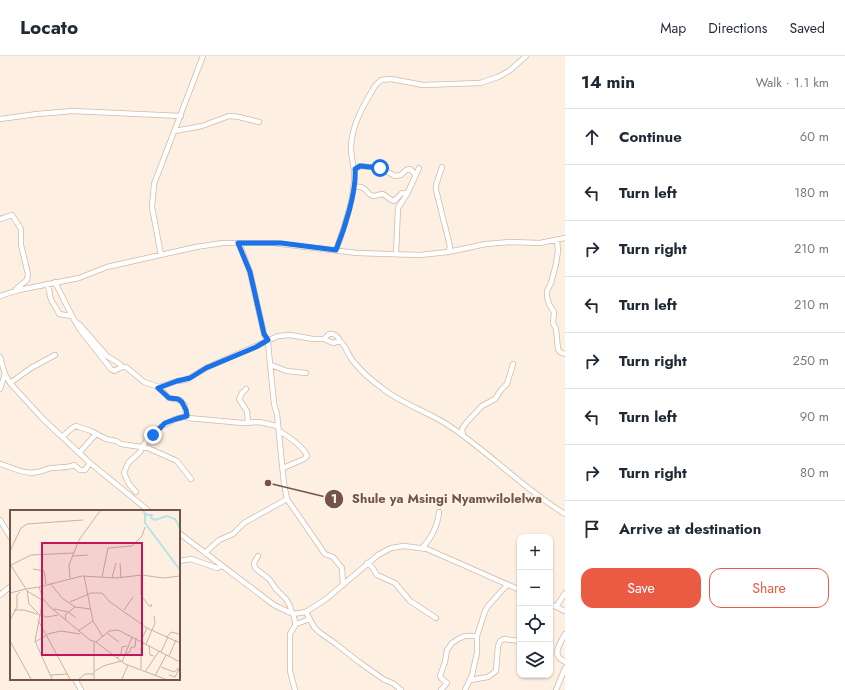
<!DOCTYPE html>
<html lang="en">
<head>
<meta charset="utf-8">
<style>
  :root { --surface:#fff; --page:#f2f2f3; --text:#1f2937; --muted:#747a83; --line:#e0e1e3; --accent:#eb5a42 }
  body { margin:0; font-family:Jost,sans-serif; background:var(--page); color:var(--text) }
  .controls { position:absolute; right:12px; bottom:12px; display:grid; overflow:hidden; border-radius:8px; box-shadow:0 1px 3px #0004 }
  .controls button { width:36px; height:36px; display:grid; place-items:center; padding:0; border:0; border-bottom:1px solid var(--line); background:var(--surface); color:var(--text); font:20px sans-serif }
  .stop { position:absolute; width:12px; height:12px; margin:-9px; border:3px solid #1a73e8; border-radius:50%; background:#fff }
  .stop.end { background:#1a73e8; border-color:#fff; box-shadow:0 1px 4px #0008 }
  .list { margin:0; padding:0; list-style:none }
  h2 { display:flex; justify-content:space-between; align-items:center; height:52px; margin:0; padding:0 16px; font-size:17px }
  h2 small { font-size:13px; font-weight:400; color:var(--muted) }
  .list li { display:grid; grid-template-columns:26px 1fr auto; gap:12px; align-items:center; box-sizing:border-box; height:56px; padding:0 16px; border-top:1px solid var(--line) }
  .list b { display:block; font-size:15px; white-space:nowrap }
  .list em { font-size:13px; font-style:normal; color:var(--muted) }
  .actions { display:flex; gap:8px; padding:12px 16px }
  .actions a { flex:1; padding:9px 0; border:1px solid var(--accent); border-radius:12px; text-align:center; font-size:14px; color:var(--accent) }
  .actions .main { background:var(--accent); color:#fff }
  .icon { flex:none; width:22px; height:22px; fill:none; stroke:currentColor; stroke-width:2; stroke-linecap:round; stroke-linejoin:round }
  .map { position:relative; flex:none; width:565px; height:634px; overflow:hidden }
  header { display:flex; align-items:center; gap:24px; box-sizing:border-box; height:56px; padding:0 20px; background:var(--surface); border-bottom:1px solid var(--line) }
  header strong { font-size:19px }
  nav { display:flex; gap:22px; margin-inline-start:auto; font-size:14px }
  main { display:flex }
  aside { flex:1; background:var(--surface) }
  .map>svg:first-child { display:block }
</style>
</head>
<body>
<header>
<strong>Locato</strong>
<nav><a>Map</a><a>Directions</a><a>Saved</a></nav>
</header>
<main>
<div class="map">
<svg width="565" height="634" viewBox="0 0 565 634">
  <rect width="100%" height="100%" fill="#fdf0e2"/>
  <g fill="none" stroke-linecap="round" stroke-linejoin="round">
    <g stroke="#d0b9ab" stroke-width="6">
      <path id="minor" d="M0,63l37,-5 36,-3 108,5
        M175,75l27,-5 27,-10 10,1 20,5
        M442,111l-6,18v5l13,52 1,6 -2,4
        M355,113l5,-3 20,2 15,8 6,-1 5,-5 4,-1 5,5
        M354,131c14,-2 11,7 19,9 3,0 7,-2 10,-2l7,5 4,2 8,-8h6
        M0,163l12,-4 9,14v16l7,29 -1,6 -11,9
        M557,184l1,11 -2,13 -5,19 -4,8v6l2,7 5,8 -1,11 3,6 2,20 2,3 5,2
        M239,187l11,29 14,62 4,9 6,61 3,10 7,70 3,15 38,55 8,3 9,11 1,17
        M336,194c8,-22 16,-45 18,-68 2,-12 -3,-22 -3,-34 0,-22 13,-44 24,-62l6,-6 10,-1 32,6 57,-2 18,-6 11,-6 17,-15
        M396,198l2,-46 9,-14 12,-26
        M161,199l-9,-48 2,-23 49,-128
        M55,226l17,34
        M46,228c4,4 3,6 4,12 1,6 7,12 9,18l13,2 9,15 30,38 3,2 8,-4h4l18,15 15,5 10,11 11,2 5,6 1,9 2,3 55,5 16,-1 18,4
        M0,240l19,-6 60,-12 28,-11 89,-20 27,-4h50l84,10 63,2 28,-3 38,-8 25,-2 29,1 25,-5
        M79,268l28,32 13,8 2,3
        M324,283l5,-5c5,-1 9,2 11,7
        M0,301l5,17 5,9 34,37 46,43 59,48
        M271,309l16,6 19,2
        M10,327l21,-15 24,-13
        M159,331l18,-6 9,-1 20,-12 72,-32 12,-1 23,4h11l9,4 7,-2c6,5 8,14 13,20 8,10 19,20 29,27 21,17 48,24 69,39 40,27 73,62 114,87
        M0,333l5,-15
        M246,333l-4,4 -3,6 8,12 1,11
        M279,375c9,5 25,16 28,25l-3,3 -21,9
        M463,379l-1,-6 4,-6 16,-17 13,-7 6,-9 6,-6 6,-20
        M62,381l10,-9 4,-2 15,5 15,8 10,2 5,3 27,4 29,13 14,18
        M79,397l17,-19
        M0,408c11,3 25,11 37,8 6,0 10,-4 15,-4 8,-1 16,0 22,-3l6,5h5l5,-7
        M136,436l-7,-8 -5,-11 4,-10 12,-11 6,-11 16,-15 13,-7 12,-3
        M0,464l11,18
        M179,477l95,72 19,9 13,-2 20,-13 52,-44 13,-7 13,-2 23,3 93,41
        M422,492c9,-9 16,-23 17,-36
        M205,497l14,-13 14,-6 11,-11 43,-24
        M258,500l-4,7 1,5 14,11 7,10 10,10 4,7 2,7
        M179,505l12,-2 26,9 5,-2
        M367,507l5,4 5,8 18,8 15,18 26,17
        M0,539l11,-9
        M550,548l15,7
        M556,551l9,-14
        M306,556l8,15 5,5 17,12 23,18 24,17 11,5 7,6
        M293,558c4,15 3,8 -3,20v37l5,19
        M296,568l14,-5
        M565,578c-3,6 -10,15 -7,22 1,3 5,4 7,6
        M520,608v-3
        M75,623l6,11
        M470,624l18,-3 8,-6 2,-25 2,-5 4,-2 16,2
        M441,634l6,-7 -5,-4 -2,-3 5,-14 2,-12 5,-7 6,-4 7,-3h12
        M465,634l7,-15 5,-22v-17l8,-25 3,-5 19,-21
        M556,634l9,-22"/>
    </g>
    <use href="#minor" stroke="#fff" stroke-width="4.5"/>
  </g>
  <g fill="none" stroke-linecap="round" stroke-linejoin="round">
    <path stroke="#1a73e8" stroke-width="5" d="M153,379l12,-12 11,-4 11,-3 -1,-6 -4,-8 -4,-3 -9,-1 -11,-10 19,-7 13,-3 16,-10 50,-21 12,-7 -4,-6 -14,-62 -12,-29h43l55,7c8,-20 21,-59 19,-81l5,-3 20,2"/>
  </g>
  <g transform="translate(10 454)">
    <rect width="170" height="170" fill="#fdf0e2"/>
    <path fill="none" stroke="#b6e4e7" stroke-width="2" d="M133,1l4,4h5l-1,3 4,2 12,-4 8,3 5,9M135,3v10l35,47"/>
    <path fill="none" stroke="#c7b2a4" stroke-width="1" d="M0,41l11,-23 6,-4 56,-4M63,46l15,-1M110,53l1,15M0,54l16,25 13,-2 4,12 7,8 40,33 6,2 13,-11 9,-1 62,32M1,55l20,-10 43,-2M23,59l11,2 2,13M131,65v20l8,11h3l-1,-2M74,66l9,45 10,16M92,67l6,-29 24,-2 10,-10 3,-9M60,68l-1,-13 10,-25 21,-29M102,68l4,-15M40,73l12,15 13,9 16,2M29,77l43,-11 34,2 26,-3 21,3 17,-2M17,80l2,14 9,9M17,81l15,9M0,83l16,-4M33,89l-8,42 17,38M60,92l21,-9h11l8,9 37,26 33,15M4,100h10l23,7 11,-2M43,100l2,-1 13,3 8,6M114,100l9,-13M0,110l7,-13v-12l3,-3M28,110l32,59M56,110l-1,-5 10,-8M68,121l15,-10M97,123l12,9M37,124l14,-3 19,3M157,127l4,-5 8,2M0,131l21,38M131,131l6,-13M25,132l12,-7M84,132v37M86,132l29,22 40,15M136,134l9,-21 -1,-7M139,135l1,10 4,1M151,142l7,-15M115,144l5,-2 1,-5h4l1,-9M159,146l7,-16M107,148l4,-4 1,-7 5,-1M112,152l10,-25M151,157l13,5 6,-5M131,159v-21l3,-6M85,161l8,-5 18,-5M135,162l14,-21M41,165l16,-1M159,165l6,2 4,-8M145,166l11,-21M69,169l6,-5h9M112,169l6,-14"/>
    <path fill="#c2185b" fill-opacity="0.15" stroke="#c2185b" stroke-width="2" d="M32,33h100v112h-100z"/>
    <rect width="170" height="170" fill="none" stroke="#755448" stroke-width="2"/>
  </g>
  <path fill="none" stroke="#755448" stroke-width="1.5" d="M268 427L334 443"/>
  <g fill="#755448" stroke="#fff4e9" stroke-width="1.5">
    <circle cx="268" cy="427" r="4"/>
    <circle cx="334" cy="443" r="10"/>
  </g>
  <g font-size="12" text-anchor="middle" font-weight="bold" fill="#fff">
    <text x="334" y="447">1</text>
  </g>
  <g font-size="13" text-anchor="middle" font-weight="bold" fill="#755448" stroke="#fff4e9" stroke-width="3.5" stroke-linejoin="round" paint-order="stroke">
    <text x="447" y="447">Shule ya Msingi Nyamwilolelwa</text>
  </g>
</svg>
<div class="controls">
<button>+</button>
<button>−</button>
<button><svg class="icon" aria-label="locate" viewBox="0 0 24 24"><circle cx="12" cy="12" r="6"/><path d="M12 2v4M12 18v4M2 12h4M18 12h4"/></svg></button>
<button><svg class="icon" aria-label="layers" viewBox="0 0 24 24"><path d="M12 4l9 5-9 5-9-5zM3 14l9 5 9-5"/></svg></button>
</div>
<div class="stop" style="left:380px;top:112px"></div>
<div class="stop end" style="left:153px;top:379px"></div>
</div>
<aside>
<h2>14 min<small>Walk · 1.1 km</small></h2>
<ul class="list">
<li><svg class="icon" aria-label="ahead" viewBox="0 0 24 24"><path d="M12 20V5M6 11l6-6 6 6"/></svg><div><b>Continue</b></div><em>60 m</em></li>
<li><svg class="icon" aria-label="left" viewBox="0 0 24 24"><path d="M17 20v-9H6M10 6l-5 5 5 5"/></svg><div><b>Turn left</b></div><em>180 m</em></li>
<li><svg class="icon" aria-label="right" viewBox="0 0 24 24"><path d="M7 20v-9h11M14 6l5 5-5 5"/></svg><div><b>Turn right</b></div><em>210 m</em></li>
<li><svg class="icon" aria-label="left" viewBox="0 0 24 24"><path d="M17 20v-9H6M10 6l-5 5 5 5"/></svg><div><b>Turn left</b></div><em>210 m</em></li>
<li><svg class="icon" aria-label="right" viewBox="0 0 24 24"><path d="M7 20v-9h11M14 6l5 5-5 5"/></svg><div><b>Turn right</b></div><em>250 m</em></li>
<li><svg class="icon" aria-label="left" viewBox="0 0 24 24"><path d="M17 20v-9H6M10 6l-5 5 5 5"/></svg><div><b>Turn left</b></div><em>90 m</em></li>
<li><svg class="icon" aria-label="right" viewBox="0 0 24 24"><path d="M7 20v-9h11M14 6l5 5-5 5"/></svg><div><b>Turn right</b></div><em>80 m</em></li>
<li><svg class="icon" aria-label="arrive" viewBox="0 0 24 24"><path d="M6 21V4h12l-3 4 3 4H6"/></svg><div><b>Arrive at destination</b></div></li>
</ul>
<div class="actions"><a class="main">Save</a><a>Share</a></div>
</aside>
</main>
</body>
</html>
